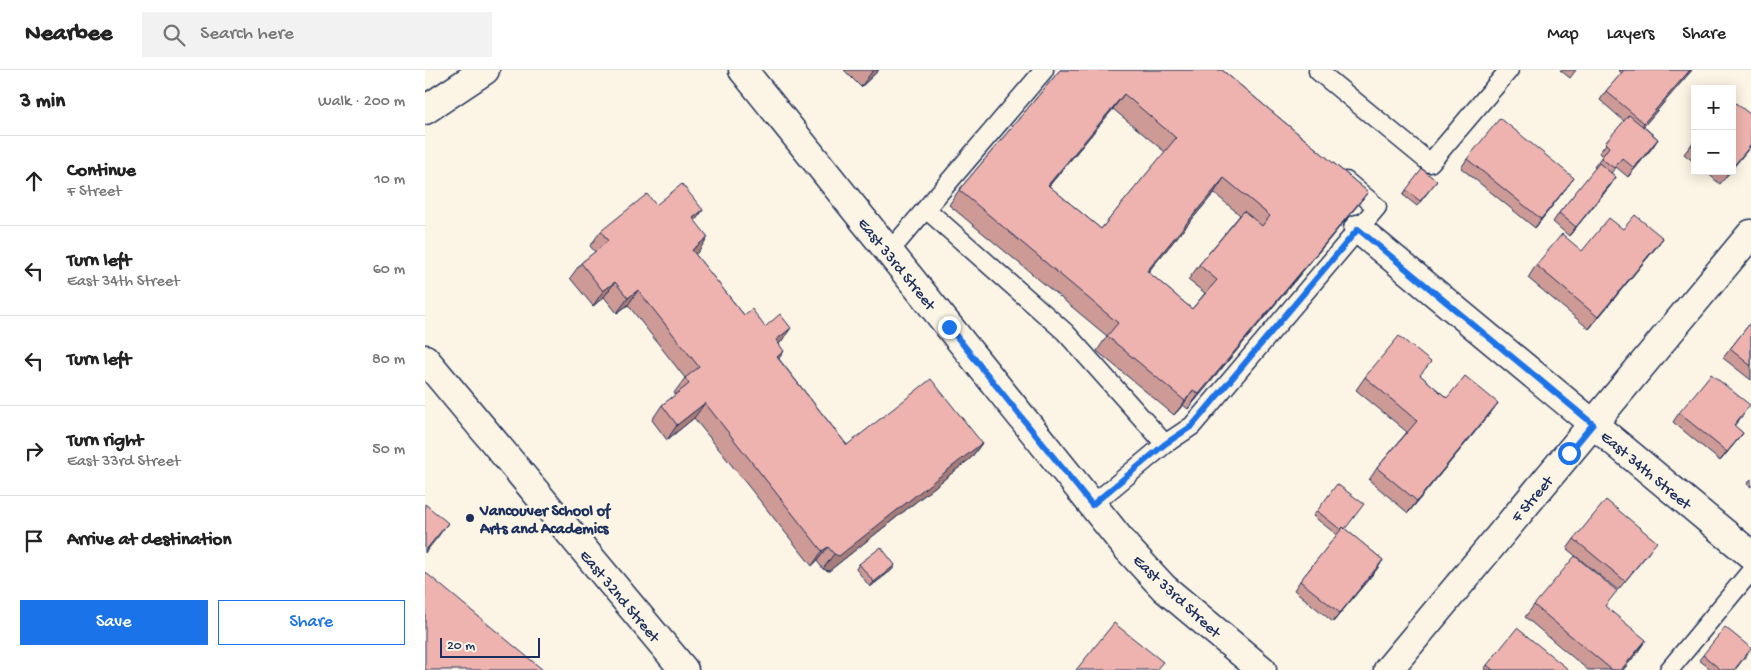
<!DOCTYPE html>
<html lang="en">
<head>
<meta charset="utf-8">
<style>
  :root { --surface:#fff; --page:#f2f2f2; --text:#222; --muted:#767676; --line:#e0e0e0; --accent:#1a73e8 }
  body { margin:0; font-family:"Gochi Hand",sans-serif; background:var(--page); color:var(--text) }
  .controls { position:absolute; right:15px; top:15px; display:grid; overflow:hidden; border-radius:0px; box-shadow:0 2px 12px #0003 }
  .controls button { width:45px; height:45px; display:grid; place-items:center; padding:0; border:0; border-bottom:1px solid var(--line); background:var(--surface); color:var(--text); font:25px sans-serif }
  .scale { position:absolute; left:15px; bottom:12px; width:100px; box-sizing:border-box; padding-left:5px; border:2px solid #1b2f5e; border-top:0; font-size:14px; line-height:18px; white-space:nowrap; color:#1b2f5e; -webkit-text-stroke:4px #fcf5e5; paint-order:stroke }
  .stop { position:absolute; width:15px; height:15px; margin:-11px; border:4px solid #1a73e8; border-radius:50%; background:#fff }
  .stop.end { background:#1a73e8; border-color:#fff; box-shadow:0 1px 5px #0008 }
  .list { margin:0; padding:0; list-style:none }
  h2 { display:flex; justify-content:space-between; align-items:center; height:65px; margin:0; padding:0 20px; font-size:21px }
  h2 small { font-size:16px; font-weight:400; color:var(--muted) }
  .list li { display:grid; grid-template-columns:32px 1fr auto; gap:15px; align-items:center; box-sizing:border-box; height:90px; padding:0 20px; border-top:1px solid var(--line) }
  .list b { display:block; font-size:19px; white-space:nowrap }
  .list p { margin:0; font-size:16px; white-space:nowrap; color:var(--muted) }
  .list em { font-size:16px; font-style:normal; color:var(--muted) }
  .actions { display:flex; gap:10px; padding:15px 20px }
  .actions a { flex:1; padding:11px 0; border:1px solid var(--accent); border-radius:0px; text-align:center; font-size:18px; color:var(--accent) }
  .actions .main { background:var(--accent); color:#fff }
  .icon { flex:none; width:28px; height:28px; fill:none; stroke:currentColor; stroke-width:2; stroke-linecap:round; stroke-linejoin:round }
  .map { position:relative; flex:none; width:1326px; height:600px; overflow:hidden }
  header { display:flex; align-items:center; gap:30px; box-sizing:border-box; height:70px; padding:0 25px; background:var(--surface); border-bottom:1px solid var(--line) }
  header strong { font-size:24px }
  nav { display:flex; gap:28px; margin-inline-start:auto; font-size:18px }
  .search { width:350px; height:45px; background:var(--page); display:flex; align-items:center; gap:12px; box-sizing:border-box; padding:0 18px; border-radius:0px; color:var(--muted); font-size:19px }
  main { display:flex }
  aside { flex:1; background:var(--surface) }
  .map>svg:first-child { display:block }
</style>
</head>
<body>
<header>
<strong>Nearbee</strong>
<div class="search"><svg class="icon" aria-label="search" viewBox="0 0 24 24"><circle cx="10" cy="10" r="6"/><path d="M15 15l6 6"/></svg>Search here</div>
<nav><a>Map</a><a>Layers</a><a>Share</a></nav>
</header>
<main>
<aside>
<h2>3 min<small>Walk · 200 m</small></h2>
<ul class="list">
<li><svg class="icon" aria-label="ahead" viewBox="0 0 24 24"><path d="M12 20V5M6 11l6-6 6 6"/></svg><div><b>Continue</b><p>F Street</p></div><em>10 m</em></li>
<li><svg class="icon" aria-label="left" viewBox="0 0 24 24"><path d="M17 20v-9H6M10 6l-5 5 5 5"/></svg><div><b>Turn left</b><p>East 34th Street</p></div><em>60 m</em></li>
<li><svg class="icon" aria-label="left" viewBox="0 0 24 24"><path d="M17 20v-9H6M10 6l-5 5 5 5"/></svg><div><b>Turn left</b></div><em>80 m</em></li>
<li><svg class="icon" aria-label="right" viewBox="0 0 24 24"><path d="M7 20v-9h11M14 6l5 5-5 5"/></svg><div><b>Turn right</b><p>East 33rd Street</p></div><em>50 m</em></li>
<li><svg class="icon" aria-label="arrive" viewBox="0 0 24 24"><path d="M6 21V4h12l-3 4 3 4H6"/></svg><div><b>Arrive at destination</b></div></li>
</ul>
<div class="actions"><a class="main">Save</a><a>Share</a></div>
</aside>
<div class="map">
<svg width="1326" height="600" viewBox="0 0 1326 600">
  <rect width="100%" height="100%" fill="#fcf5e5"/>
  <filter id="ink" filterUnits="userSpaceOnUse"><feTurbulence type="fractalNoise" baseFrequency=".02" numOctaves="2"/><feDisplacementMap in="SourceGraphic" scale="10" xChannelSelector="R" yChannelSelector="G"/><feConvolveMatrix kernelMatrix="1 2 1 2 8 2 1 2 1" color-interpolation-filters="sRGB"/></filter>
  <g filter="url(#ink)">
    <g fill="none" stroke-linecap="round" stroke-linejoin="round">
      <g stroke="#1b2f5e" stroke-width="21">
        <path id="service" d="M893,1l112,92 79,-93
          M501,139l139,123 100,112
          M464,182l155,-182
          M667,435l73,-61 27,-18 185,-219 -31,-26
          M1244,600l82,-99"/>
      </g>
      <g stroke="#1b2f5e" stroke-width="31">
        <path id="minor" d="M933,159l393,326
          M0,289l259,311
          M963,600l363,-436"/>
      </g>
      <g stroke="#1b2f5e" stroke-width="31">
        <path id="tertiary" d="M318,0l384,478 37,40 98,82"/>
      </g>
      <g stroke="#1b2f5e" stroke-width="31">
        <path id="secondary" d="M0,40l60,-40"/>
      </g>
      <use href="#service" stroke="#fcf5e5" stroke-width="18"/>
      <use href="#minor" stroke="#fcf5e5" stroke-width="28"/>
      <use href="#tertiary" stroke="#fcf5e5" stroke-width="28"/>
      <use href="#secondary" stroke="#fcf5e5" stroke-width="28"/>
    </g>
    <path fill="#cd9a96" stroke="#1b2f5e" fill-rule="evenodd" d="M419,0h35l-18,17z
      M635,0h162l146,122 -11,14 -169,203 -5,-4 -9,10 -77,-64 10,-15 -158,-131 10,-15zM688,39l52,43 -64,77 -52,-43zM789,123l26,22 -41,50 -11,15 17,13 -13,16 -44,-37z
      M1135,0h16l-6,8z
      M1193,0h74l-49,56 15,13 -6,9 -24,29 -12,-10 -5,6 5,4 -6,9 -41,50 -16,-14 6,-9 37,-45 -2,-1 8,-11 -3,-3 25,-32 -24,-21 6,-9 16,-18z
      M1270,70v23l-11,-9z
      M1042,89l100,28 -32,41 -74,-60z
      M1280,101h26l-11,13z
      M1012,111l-20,25 -14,-11 3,-5z
      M231,135l47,5 -8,11 3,31 -3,2 49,61 21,12 16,15 -2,2v15l68,86 135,-2 -11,15 -142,113 -6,-2 -6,-8 -5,5 -118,-148 -27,22 -15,-20 10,-15 14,-10 -2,-2 11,-15 -57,-73 -11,8 -13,-16 -11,9 -23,-28 11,-15 14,-11 -5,-6 11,-15z
      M1198,159l40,9 -9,12 -65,79 -61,-51 8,-13 46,-14z
      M1326,252v58l-28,-22z
      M996,306l26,22 51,5 -9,12 -81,98 -39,-33 8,-12 30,-36 -51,-42 9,-13z
      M1254,343l65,1 -10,12 9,7 -23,28 -47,-39z
      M1326,409v8l-4,-3z
      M892,441l28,18 38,31 -6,9 -44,53 -39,-32 6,-9 37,-46 -24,-19z
      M1149,469l76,12 -32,39 -51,-41z
      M434,494l33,6 -22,17 -14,-18z
      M1109,535l72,2 31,46 -14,17h-35l-63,-53z
      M1323,583l-13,17h-23l-13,-10 4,-5z
      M1062,595l82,5h-85z"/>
    <path fill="#a77d7a" stroke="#1b2f5e" d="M449,0h5l-18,17 10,-14z
      M1265,0h2l-54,63 6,-10z
      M699,24l-11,15 -76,91 11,-15z
      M1233,69l-6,9 -24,29 6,-9z
      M1326,75v1l-19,23v-1z
      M1191,107l-6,9 -41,50 7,-9z
      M799,108l-10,15 -77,92 10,-14z
      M1149,108l-7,9 -32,41 6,-9z
      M943,122l-11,14 -169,203 11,-15z
      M278,140l-11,15 1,-7z
      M283,167l-10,15 -16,13 10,-15z
      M1238,168l-9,12 -65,79 9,-12z
      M190,212l-11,15 -11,9 10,-15z
      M213,220l-10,15 -11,8 11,-15z
      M366,258l-10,14 -16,12 11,-14z
      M359,281l-10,15 3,-9z
      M768,320l-10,15 -9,10 11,-14z
      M280,333l-11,15 -27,22 10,-15z
      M1073,333l-9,12 -81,98 9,-12z
      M1318,363l-7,9 -16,19 7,-9z
      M557,373l-11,15 -142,113 -6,-2 11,-15z
      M23,453l-11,15 -12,15v-2z
      M403,477l-11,14 -5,5 10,-15z
      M958,490l-6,9 -44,53 7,-9z
      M470,495l-3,5 -22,17 4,-5z
      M1221,570l-9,13 -14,17h-2z"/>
    <path fill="#eeb3ae" stroke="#1b2f5e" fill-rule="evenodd" d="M635,0h162l146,122 -169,202 -6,-4 -8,11 -78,-65 11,-13 -159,-133zM699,24l52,44 -75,91 -53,-44zM799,108l46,38 -8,10 -18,-15 -45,54 18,15 -25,29 -45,-38z
      M1199,0h66l-46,53 -38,-32z
      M1307,30l19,15v30l-19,23z
      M1204,45l29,24 -24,29 -12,-10 -8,10 -13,-10 8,-11 -4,-4z
      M1075,48l74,60 -33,41 -74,-60z
      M1270,70v9l-4,-4z
      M1174,93l17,14 -40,50 -17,-14z
      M997,99l15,12 -17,20 -14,-11z
      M1298,101h7l-3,4z
      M257,114l21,26 -10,8 15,19 -16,13 52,65 8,-6 13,18 15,-13 11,14 -15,12 8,11 -7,6 70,88 84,-66 51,64 -143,113 -5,-2 -6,-7 -6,4 -117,-148 -28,22 -15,-20 27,-21 -4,-6 14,-11 -61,-77 -10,8 -13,-16 -12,9 -22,-28 27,-22 -7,-10 46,-37 9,11z
      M1210,145l28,23 -65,79 -62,-52 26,-31 20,17 27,-33 14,11z
      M1326,252v44l-21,-17z
      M974,266l32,26 -11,13 27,23 18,-22 33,27 -81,98 -40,-33 40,-47 -52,-44z
      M1286,304l39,31 -16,20 9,8 -16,19 -48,-39z
      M912,414l27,20 -19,25 -2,-2 -2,3 -24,-19z
      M1181,430l51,42 -32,39 -51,-42z
      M0,434l23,19 -23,28z
      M918,457l40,33 -43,53 -40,-32z
      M456,477l14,18 -21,17 -15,-18z
      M1150,486l42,35 -12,15 41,34 -25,30h-9l-78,-65z
      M0,502l118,98h-118z
      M689,553l49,39 -7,8h-80z
      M1300,557l26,21v1l-17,21h-13l-18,-15z
      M1092,558l52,42h-76l-6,-5z"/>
  </g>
  <g fill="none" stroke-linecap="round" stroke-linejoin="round" filter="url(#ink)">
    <path stroke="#1a73e8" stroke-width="6" d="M524,257l143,178 73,-61 27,-18 166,-197 235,195 -24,29"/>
  </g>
  <circle fill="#1b2f5e" stroke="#fcf5e5" stroke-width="2" cx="45" cy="448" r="5"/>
  <g text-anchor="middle" stroke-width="5" stroke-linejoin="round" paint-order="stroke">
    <g font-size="16" fill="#1b2f5e" stroke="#fcf5e5">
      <text transform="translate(473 193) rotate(51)" y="6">East 33rd Street</text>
      <text transform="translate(1222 399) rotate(40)" y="6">East 34th Street</text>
      <text transform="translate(1106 428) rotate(-50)" y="6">F Street</text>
      <text transform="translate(196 525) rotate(50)" y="6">East 32nd Street</text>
      <text transform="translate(753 525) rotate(43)" y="6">East 33rd Street</text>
    </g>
    <g font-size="16" font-weight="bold" fill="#1b2f5e" stroke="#fcf5e5" text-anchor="start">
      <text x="55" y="445">Vancouver School of<tspan x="55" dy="18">Arts and Academics</tspan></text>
    </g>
  </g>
</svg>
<div class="controls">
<button>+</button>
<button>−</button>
</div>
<div class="scale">20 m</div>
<div class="stop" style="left:1144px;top:383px"></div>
<div class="stop end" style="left:524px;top:257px"></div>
</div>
</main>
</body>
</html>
